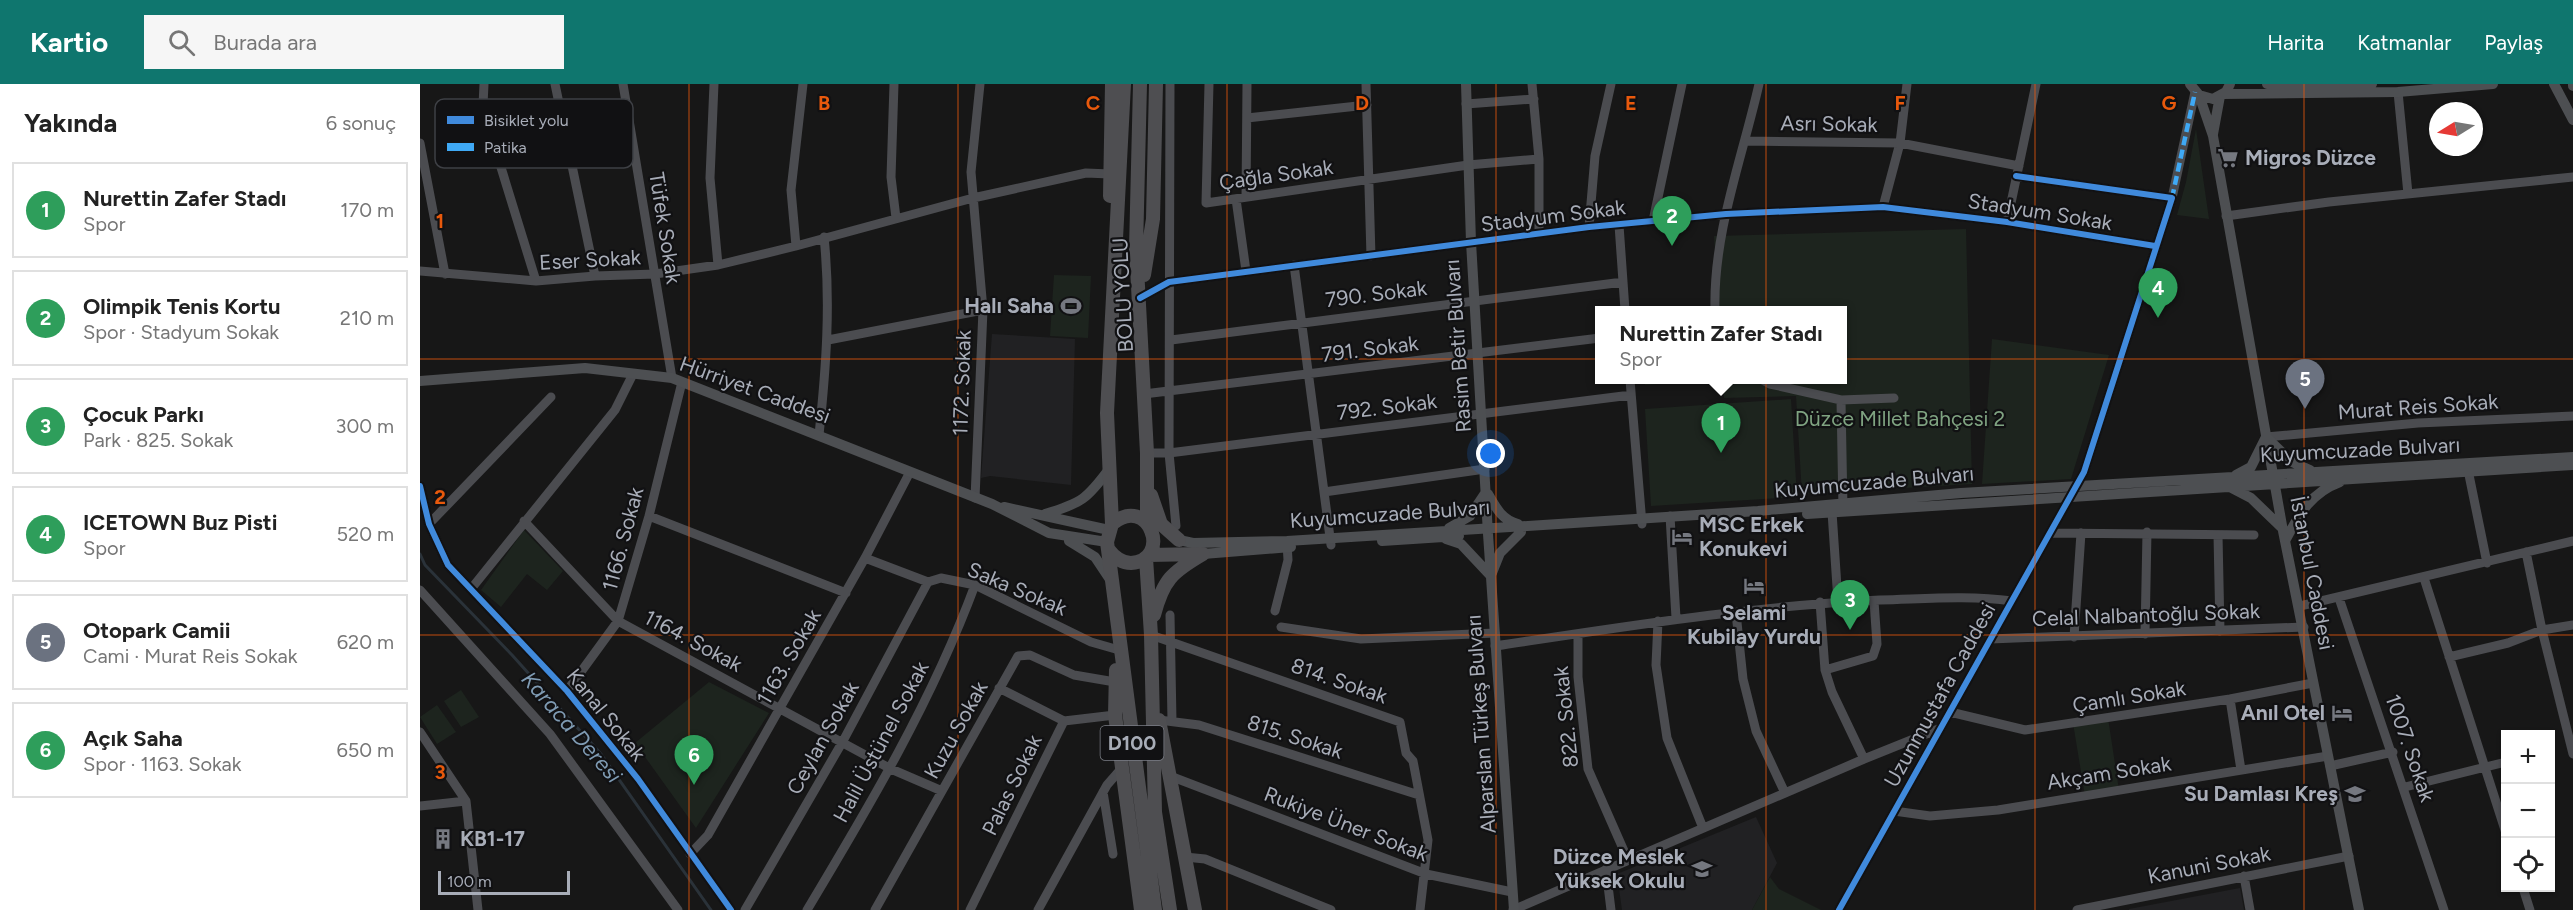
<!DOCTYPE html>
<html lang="tr">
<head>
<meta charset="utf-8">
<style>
  :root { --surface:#fff; --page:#f6f6f6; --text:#222; --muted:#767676; --line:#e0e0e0; --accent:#0f766e }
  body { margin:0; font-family:Figtree,sans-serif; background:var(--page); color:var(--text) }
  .controls { position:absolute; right:18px; bottom:18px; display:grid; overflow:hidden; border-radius:0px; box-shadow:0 2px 4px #0004 }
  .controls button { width:54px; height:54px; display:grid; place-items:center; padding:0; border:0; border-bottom:2px solid var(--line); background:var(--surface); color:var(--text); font:30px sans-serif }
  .compass { position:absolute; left:2009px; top:18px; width:54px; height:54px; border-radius:50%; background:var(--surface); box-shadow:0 2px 4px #0004; rotate:259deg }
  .scale { position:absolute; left:18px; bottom:15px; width:132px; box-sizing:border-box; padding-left:6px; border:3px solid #a8adb8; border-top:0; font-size:16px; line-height:21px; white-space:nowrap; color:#a8adb8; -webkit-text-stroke:4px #111113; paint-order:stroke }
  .you { position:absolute; left:1071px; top:370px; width:21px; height:21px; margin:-15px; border:4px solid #fff; border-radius:50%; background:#1a73e8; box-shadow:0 0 0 9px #1a73e833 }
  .badge { display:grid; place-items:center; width:39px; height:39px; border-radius:50%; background:var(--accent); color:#fff; font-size:20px; font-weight:700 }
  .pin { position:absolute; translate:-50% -50px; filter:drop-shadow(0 2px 3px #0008) }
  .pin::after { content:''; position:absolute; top:32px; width:21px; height:18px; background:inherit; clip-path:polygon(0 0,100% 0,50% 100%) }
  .popup { position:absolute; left:1175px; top:222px; width:252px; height:78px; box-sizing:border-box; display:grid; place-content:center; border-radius:0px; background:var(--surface); filter:drop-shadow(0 2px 4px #0005); font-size:20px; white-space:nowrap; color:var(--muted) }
  .popup b { font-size:22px; color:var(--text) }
  .popup::after { content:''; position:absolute; left:50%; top:100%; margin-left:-12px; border:12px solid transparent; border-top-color:var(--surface) }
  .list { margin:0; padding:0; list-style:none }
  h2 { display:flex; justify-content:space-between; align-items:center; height:78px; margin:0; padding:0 24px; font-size:26px }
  h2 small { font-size:20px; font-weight:400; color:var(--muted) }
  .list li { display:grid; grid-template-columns:39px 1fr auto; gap:18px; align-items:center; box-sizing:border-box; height:96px; margin:0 12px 12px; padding:0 12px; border:2px solid var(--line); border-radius:0px }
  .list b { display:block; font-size:22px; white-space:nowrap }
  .list p { margin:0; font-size:20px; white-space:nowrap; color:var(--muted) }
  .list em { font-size:20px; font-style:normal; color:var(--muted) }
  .icon { flex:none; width:33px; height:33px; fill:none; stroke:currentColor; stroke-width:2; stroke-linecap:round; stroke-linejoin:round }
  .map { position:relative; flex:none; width:2153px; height:826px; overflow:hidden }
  header { display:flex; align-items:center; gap:36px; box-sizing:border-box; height:84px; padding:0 30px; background:var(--accent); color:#fff }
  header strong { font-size:28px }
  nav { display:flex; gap:33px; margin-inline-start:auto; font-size:21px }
  .search { width:420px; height:54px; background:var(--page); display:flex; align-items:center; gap:15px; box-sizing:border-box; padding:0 21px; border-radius:0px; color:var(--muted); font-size:22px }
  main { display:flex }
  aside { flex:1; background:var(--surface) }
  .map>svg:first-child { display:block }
</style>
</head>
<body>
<header>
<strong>Kartio</strong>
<div class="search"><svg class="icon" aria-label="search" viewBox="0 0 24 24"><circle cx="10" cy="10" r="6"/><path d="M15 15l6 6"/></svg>Burada ara</div>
<nav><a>Harita</a><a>Katmanlar</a><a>Paylaş</a></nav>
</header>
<main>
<aside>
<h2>Yakında<small>6 sonuç</small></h2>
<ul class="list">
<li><span class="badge" style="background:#2e9e5b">1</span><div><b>Nurettin Zafer Stadı</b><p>Spor</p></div><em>170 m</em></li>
<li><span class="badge" style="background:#2e9e5b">2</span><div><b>Olimpik Tenis Kortu</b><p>Spor · Stadyum Sokak</p></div><em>210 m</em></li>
<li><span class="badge" style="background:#2e9e5b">3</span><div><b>Çocuk Parkı</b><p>Park · 825. Sokak</p></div><em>300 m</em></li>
<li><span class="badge" style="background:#2e9e5b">4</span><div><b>ICETOWN Buz Pisti</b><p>Spor</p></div><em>520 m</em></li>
<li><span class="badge" style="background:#6b7280">5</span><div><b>Otopark Camii</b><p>Cami · Murat Reis Sokak</p></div><em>620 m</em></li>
<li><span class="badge" style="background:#2e9e5b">6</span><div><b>Açık Saha</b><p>Spor · 1163. Sokak</p></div><em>650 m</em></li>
</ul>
</aside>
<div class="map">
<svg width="2153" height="826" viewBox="0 0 2153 826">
  <rect width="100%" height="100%" fill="#171717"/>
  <path fill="#212123" d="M572,250l83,5 -4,146 -81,-9 -9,2z
    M1336,733l21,46 -25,47h-130l-5,-36z
    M1820,804l4,22h-115v-1z"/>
  <path fill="#1d241e" d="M1776,45l13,90 -32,-4 9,-33z
    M1546,145l6,255 -170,10 -6,-98 -72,2 -1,-18h119v-70h-123l-5,-74z
    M634,191l37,1 -3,62 -38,-2z
    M1572,255l117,16 -38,124 -89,5z
    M1225,296h76l-76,5z
    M1371,315l6,98 -146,9 -6,-97z
    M104,446l39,41 -16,19 -20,-16 -26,33 -20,-17z
    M289,598l60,31 -73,115 -61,-85z
    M41,606l18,27 -18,10 -17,-26z
    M17,621l19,27 -19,12 -17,-27z
    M1688,634l11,72 -34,6 -12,-73z
    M1350,793l9,12 42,21h-69z"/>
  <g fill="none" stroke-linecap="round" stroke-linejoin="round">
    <path stroke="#2a3239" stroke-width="3" d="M0,470l5,11 87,90 89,99 110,156"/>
    <path stroke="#4b4c50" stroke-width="9" d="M64,0l-2,43 9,8 45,146
      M135,0l40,192
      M203,0l49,294
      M294,0l-4,94 8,87
      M383,0l-12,106 5,56 177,-48 113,-25 24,1
      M474,0l-3,93 5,41
      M750,0l-1,369 7,73
      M789,0l-3,119 262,-38 71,-6
      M946,0l5,172
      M1112,0l7,75v74
      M1978,8l10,102
      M1046,20l68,-5
      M827,34l120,-13
      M1326,57l154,2 119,23
      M0,59l25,131
      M1596,92l156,22
      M826,113l1,-113
      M816,115l10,72
      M1463,123l17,-64 7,-59
      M1806,132l103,-14 244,-25
      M1233,137l29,-137
      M1587,138l29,-138
      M1199,141l6,85
      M1169,143l6,-71 16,-72
      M874,181l37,280
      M0,187l116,10 59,-5 60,-2 63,-9 78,-19
      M720,214l29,-16 420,-55 137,-13 157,-7 124,15 148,24
      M1295,226c-2,-77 27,-151 44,-226
      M408,256l155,-30
      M751,256l452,-58
      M1210,296l12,144
      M1343,296l7,4 71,16 2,109
      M724,310l456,-56
      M1421,316l53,-2
      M399,351c7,-67 12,-131 5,-198
      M1846,353l152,-14 155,-7
      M727,369h22l462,-58
      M2048,386l19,93
      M0,402l9,38 19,41 119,126 71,88 93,131
      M904,408l161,-23
      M555,414l8,-188 -12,-138 9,-88
      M1412,428l6,90
      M229,432l197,77
      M1250,432l6,102
      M104,437l94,100 273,148 51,22
      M9,440l122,-127
      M1631,449l203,2
      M1798,451l2,96
      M2106,468l16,78 31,-5
      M445,474l63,24 13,-4 34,7 116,57 28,8
      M2004,494l82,255
      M51,505l144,-179 18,-36
      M0,506l130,144 128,176
      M1919,514l105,312
      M1400,518l5,68 7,22 32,67
      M1880,522l273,-65
      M855,527l13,-51 -1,-17
      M1316,529l7,66 13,52 29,62
      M750,531l2,106
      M1238,537l-2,44 11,73 36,90
      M861,543l80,12 134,-6
      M1158,550v43l10,92 40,91
      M1725,550l2,-102
      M731,551l249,87 6,31 7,8 15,79 -8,70
      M1654,553l7,-104
      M1570,555l314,-12
      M1075,562c128,-19 256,-40 385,-46 44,-1 88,-5 132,1
      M2029,573l59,-14 34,-13 31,124
      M1405,586l48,-14 4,-12 -3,-43
      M579,604l65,33
      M147,607l51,-70 31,-105 33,-134
      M1810,615l11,71
      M1530,628l75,18 205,-31 83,-16
      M739,636l40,5 220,70
      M0,648l46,69 12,109
      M1910,682l63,-14
      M750,692l256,98 86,18
      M1985,703l101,-25
      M683,708l10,62
      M0,722l46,-5
      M1474,727l36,5 68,-6 330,-54
      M270,770l18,-19 157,-277 45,-86
      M765,773l20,2 126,51
      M1186,785l5,41
      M1824,792l6,34
      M2103,804l7,22
      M325,826l98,-169 85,-159
      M387,826c63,-105 125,-209 168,-325
      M455,826l143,-254 12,-1 44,20 41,7
      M550,826l94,-189 51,-6
      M618,826l69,-125 14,-16
      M1093,826l351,-151 77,-31
      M1419,826l245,-438 88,-274 23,-106
      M1657,826l272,-54"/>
    <path stroke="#4d4f52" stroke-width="10" d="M1046,0l5,158 17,292 26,376
      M1770,0l9,11 14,4 13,-7 4,-8
      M1847,0h105
      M2134,0l19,36
      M2153,0v2
      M1803,10l175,-2 95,-8
      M1779,11l14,41 70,395 76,379
      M1793,50l7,-38
      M0,297l165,-13 87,10 320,126 57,29 58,9
      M1846,353l26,25 18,8
      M1816,391l15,-8 15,-30
      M1808,402l23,12 30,29
      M1068,410c8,14 14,26 30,30
      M584,423l105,23
      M625,430c37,-11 42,-15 65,-46
      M1387,430l766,-49
      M1029,444l21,-12 16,-24
      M1026,455l15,5 30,32
      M759,456l14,3 94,-2 256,-16 215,-14 203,-18 612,-36
      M649,457l26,16 16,24
      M962,457l77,-5
      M1865,457c14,-26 25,-48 55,-59
      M783,470l88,-7
      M1072,489l8,-20 21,-21"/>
    <path stroke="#4e4e51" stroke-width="14" d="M720,0l-4,165 11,204v70
      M690,112l2,-112
      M724,191l9,-56 3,-135
      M731,411l10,29 18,16
      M692,440l-5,-111 17,-329
      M688,465c6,8 13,14 23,14 42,-3 18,-70 -19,-39l-5,18 48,368
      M729,471l52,-1
      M726,474l5,77 4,177 15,98
      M734,531c9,-35 18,-43 49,-61
      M696,586l-1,45 26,195
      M739,636l36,190"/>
    <path stroke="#3fa9f5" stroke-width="4.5" stroke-dasharray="9 4.5" stroke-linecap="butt" d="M1752,114l23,-106"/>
    <g stroke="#111113" stroke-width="10">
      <path id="cycleway" d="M720,214l29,-16 420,-55 137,-13 157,-7 124,15 148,24
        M0,402l9,38 19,41 119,126 71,88 93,131
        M1419,826l245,-438 88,-274 -156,-22"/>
    </g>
    <use href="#cycleway" stroke="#408adc" stroke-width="6"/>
  </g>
  <path fill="none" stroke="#e8590c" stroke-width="1.5" stroke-opacity="0.55" d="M269,0v826M538,0v826M807,0v826M1076,0v826M1346,0v826M1615,0v826M1884,0v826M0,275h2153M0,551h2153"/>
  <defs>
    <g id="supermarket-bare" transform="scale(1.62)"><path d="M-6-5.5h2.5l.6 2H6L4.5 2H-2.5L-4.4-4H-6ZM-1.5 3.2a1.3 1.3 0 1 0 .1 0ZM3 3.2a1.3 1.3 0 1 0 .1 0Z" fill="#757880" stroke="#111113" stroke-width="2.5" paint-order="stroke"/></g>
    <g id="stadium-bare" transform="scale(1.62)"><path d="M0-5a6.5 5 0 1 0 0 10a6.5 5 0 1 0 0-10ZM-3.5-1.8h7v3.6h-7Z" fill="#757880" stroke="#111113" stroke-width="2.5" paint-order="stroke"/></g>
    <g id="hotel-bare" transform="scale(1.62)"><path d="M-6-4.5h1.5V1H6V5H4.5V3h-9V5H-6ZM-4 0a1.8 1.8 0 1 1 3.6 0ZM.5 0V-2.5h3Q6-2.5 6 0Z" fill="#757880" stroke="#111113" stroke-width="2.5" paint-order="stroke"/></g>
    <g id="school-bare" transform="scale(1.62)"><path d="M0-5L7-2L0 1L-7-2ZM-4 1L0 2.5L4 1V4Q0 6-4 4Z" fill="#757880" stroke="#111113" stroke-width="2.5" paint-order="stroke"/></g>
    <g id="building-bare" transform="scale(1.62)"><path d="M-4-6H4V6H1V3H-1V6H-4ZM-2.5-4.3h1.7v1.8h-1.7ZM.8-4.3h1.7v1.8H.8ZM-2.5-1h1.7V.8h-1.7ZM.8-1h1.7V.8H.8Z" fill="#757880" stroke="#111113" stroke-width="2.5" paint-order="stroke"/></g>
    <g id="university-bare" transform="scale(1.62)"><path d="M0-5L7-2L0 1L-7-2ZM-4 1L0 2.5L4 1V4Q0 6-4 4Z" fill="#757880" stroke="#111113" stroke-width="2.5" paint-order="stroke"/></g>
  </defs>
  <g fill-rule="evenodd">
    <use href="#supermarket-bare" x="1808" y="74"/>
    <use href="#stadium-bare" x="651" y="222"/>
    <use href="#hotel-bare" x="1262" y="453"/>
    <use href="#hotel-bare" x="1334" y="502"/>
    <use href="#hotel-bare" x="1922" y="629"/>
    <use href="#school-bare" x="1935" y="710"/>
    <use href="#building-bare" x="23" y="755"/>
    <use href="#university-bare" x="1282" y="785"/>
  </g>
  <g text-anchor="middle" stroke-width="4.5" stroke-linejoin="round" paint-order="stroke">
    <rect fill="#111113" stroke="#7b7e86" stroke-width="1.5" x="680.5" y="642" width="63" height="34" rx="4.5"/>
    <g font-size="20" font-weight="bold" fill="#a8adb8">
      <text x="712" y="666">D100</text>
    </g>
    <g font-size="21" fill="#a8adb8" stroke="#111113">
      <text transform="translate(1409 40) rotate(1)" y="7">Asrı Sokak</text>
      <text transform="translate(856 91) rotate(-8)" y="7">Çağla Sokak</text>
      <text transform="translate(1620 128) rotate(9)" y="7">Stadyum Sokak</text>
      <text transform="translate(1133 132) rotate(-7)" y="7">Stadyum Sokak</text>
      <text transform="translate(245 144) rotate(81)" y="7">Tüfek Sokak</text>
      <text transform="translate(170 176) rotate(-3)" y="7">Eser Sokak</text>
      <text transform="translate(956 210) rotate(-7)" y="7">790. Sokak</text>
      <text transform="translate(703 211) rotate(-93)" y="7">BOLU YOLU</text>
      <text transform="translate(1038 262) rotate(-94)" y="7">Rasim Betir Bulvarı</text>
      <text transform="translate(950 265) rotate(-7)" y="7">791. Sokak</text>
      <text transform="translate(542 299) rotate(-88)" y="7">1172. Sokak</text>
      <text transform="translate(335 306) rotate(20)" y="7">Hürriyet Caddesi</text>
      <text transform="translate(967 323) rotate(-7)" y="7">792. Sokak</text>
      <text transform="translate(1998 323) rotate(-4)" y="7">Murat Reis Sokak</text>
      <text transform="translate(1940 366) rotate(-3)" y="7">Kuyumcuzade Bulvarı</text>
      <text transform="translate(1454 398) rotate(-5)" y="7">Kuyumcuzade Bulvarı</text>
      <text transform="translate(970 430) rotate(-4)" y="7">Kuyumcuzade Bulvarı</text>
      <text transform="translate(203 455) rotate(-75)" y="7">1166. Sokak</text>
      <text transform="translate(1892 489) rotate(79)" y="7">İstanbul Caddesi</text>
      <text transform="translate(597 505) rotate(23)" y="7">Saka Sokak</text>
      <text transform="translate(1726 531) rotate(-2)" y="7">Celal Nalbantoğlu Sokak</text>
      <text transform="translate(273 557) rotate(28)" y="7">1164. Sokak</text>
      <text transform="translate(369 573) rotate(-60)" y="7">1163. Sokak</text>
      <text transform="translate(919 597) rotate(19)" y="7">814. Sokak</text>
      <text transform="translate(1520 611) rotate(-61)" y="7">Uzunmustafa Caddesi</text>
      <text transform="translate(1709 613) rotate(-9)" y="7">Çamlı Sokak</text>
      <text transform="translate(186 631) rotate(51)" y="7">Kanal Sokak</text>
      <text transform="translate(1146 633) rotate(-96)" y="7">822. Sokak</text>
      <text transform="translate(1061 640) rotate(-94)" y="7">Alparslan Türkeş Bulvarı</text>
      <text transform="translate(536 646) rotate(-61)" y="7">Kuzu Sokak</text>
      <text transform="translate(875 653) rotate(18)" y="7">815. Sokak</text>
      <text transform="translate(403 654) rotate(-61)" y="7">Ceylan Sokak</text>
      <text transform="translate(461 658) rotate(-62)" y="7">Halil Üstünel Sokak</text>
      <text transform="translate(1990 664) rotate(71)" y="7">1007. Sokak</text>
      <text transform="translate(1689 689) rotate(-9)" y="7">Akçam Sokak</text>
      <text transform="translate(592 701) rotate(-64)" y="7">Palas Sokak</text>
      <text transform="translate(926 740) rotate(21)" y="7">Rukiye Üner Sokak</text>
      <text transform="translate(1789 781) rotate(-11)" y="7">Kanuni Sokak</text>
    </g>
    <g font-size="21" font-weight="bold" fill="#a8adb8" stroke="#111113" text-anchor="end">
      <text x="1825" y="81" text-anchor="start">Migros Düzce</text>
      <text x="634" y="229">Halı Saha</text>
      <text x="1279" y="448" text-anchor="start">MSC Erkek<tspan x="1279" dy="24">Konukevi</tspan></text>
      <text x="1334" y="536" text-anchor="middle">Selami<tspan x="1334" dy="24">Kubilay Yurdu</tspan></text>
      <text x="1905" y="636">Anıl Otel</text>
      <text x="1918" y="717">Su Damlası Kreş</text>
      <text x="40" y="762" text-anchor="start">KB1-17</text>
      <text x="1265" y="780">Düzce Meslek<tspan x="1265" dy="24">Yüksek Okulu</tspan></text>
    </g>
    <g font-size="21" fill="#7fa381" stroke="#111113">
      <text x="1480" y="342">Düzce Millet Bahçesi 2</text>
    </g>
    <g font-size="22" font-style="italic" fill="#7f9bb3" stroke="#111113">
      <text transform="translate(152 643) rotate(49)" y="8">Karaca Deresi</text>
    </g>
  </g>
  <rect x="15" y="15" width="198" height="69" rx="9" fill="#111113" stroke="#3e4045" stroke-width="1.5"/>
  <rect x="27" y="32" width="27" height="8" fill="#408adc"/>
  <rect x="27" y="59" width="27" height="8" fill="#3fa9f5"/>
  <g font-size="16" fill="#a8adb8">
    <text x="64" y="42">Bisiklet yolu</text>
    <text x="64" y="69">Patika</text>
  </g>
  <g font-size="20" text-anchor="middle" font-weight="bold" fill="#e8590c" stroke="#111113" stroke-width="4.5" stroke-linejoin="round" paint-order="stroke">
    <text x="404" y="26">B</text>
    <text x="673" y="26">C</text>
    <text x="942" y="26">D</text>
    <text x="1211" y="26">E</text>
    <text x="1480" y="26">F</text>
    <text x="1749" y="26">G</text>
    <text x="20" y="144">1</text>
    <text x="20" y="420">2</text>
    <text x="20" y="695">3</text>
  </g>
</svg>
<div class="controls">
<button>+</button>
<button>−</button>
<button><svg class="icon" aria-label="locate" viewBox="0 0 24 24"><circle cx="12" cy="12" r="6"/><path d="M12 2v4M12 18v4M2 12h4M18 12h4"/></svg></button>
</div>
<svg class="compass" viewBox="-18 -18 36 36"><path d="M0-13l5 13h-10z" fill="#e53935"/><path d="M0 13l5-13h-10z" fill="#767676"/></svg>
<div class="scale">100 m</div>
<div class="you"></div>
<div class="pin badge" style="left:1301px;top:369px;background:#2e9e5b">1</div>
<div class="popup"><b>Nurettin Zafer Stadı</b>Spor</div>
<div class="pin badge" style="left:1252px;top:162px;background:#2e9e5b">2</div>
<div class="pin badge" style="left:1430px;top:546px;background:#2e9e5b">3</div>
<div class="pin badge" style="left:1738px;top:234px;background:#2e9e5b">4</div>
<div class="pin badge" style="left:1885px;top:325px;background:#6b7280">5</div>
<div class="pin badge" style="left:274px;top:701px;background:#2e9e5b">6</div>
</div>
</main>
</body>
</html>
